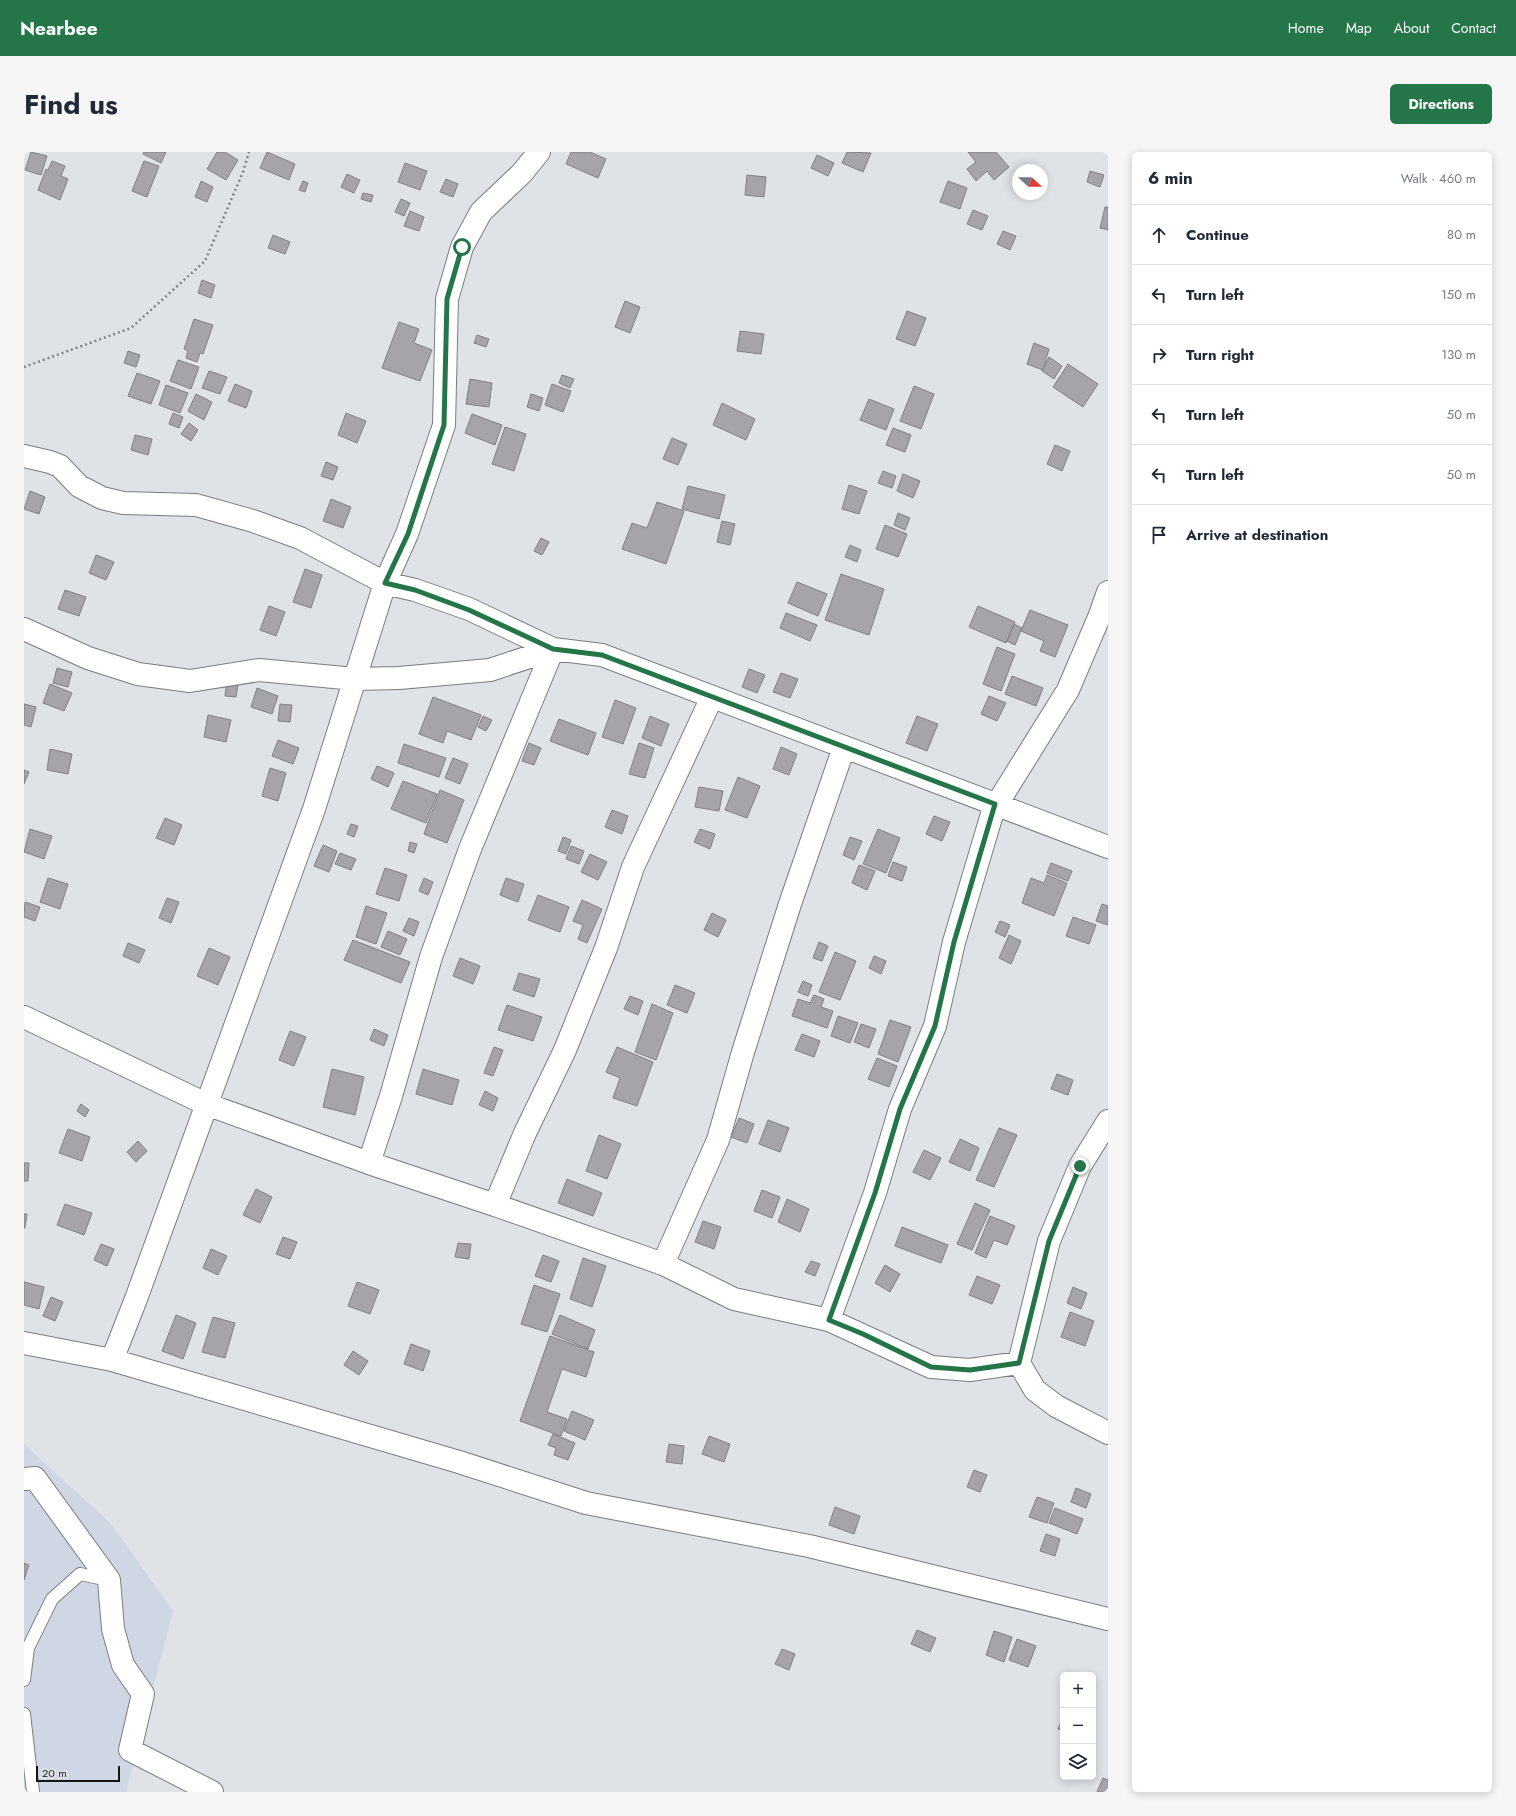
<!DOCTYPE html>
<html lang="en">
<head>
<meta charset="utf-8">
<style>
  :root { --surface:#fff; --page:#f6f6f7; --text:#1f2937; --muted:#747a83; --line:#e0e1e3; --accent:#247648 }
  body { margin:0; font-family:Jost,sans-serif; background:var(--page); color:var(--text) }
  .controls { position:absolute; right:12px; bottom:12px; display:grid; overflow:hidden; border-radius:6px; box-shadow:0 2px 10px #0003 }
  .controls button { width:36px; height:36px; display:grid; place-items:center; padding:0; border:0; border-bottom:1px solid var(--line); background:var(--surface); color:var(--text); font:20px sans-serif }
  .compass { position:absolute; left:988px; top:12px; width:36px; height:36px; border-radius:50%; background:var(--surface); box-shadow:0 2px 10px #0003; rotate:111deg }
  .scale { position:absolute; left:12px; bottom:10px; width:84px; box-sizing:border-box; padding-left:4px; border:2px solid #151618; border-top:0; font-size:11px; line-height:14px; white-space:nowrap; color:#151618; -webkit-text-stroke:3px #dfe3e8; paint-order:stroke }
  .stop { position:absolute; width:12px; height:12px; margin:-9px; border:3px solid #247648; border-radius:50%; background:#fff }
  .stop.end { background:#247648; border-color:#fff; box-shadow:0 1px 4px #0008 }
  .list { margin:0; padding:0; list-style:none }
  h2 { display:flex; justify-content:space-between; align-items:center; height:52px; margin:0; padding:0 16px; font-size:17px }
  h2 small { font-size:13px; font-weight:400; color:var(--muted) }
  .list li { display:grid; grid-template-columns:26px 1fr auto; gap:12px; align-items:center; box-sizing:border-box; height:60px; padding:0 16px; border-top:1px solid var(--line) }
  .list b { display:block; font-size:15px; white-space:nowrap }
  .list em { font-size:13px; font-style:normal; color:var(--muted) }
  .icon { flex:none; width:22px; height:22px; fill:none; stroke:currentColor; stroke-width:2; stroke-linecap:round; stroke-linejoin:round }
  .map { position:relative; flex:none; width:1084px; height:1640px; overflow:hidden; border-radius:6px }
  header { display:flex; align-items:center; gap:24px; box-sizing:border-box; height:56px; padding:0 20px; background:var(--accent); color:#fff }
  header strong { font-size:19px }
  nav { display:flex; gap:22px; margin-inline-start:auto; font-size:14px }
  .intro { display:flex; align-items:center; justify-content:space-between; box-sizing:border-box; height:96px; padding:0 24px }
  h1 { margin:0; font-size:28px }
  .button { padding:10px 18px; border-radius:6px; background:var(--accent); color:#fff; font-size:14px; font-weight:700 }
  main { display:flex; gap:24px; padding:0 24px }
  aside { flex:1; background:var(--surface); border-radius:6px; box-shadow:0 2px 10px #0003 }
  .map>svg:first-child { display:block }
</style>
</head>
<body>
<header>
<strong>Nearbee</strong>
<nav><a>Home</a><a>Map</a><a>About</a><a>Contact</a></nav>
</header>
<div class="intro"><h1>Find us</h1><a class="button">Directions</a></div>
<main>
<div class="map">
<svg width="1084" height="1640" viewBox="0 0 1084 1640">
  <rect width="100%" height="100%" fill="#dfe3e8"/>
  <path fill="#d0d7e4" d="M0,1292l87,80 62,87 -47,181h-102z"/>
  <path fill="#a5a4aa" stroke="#807f85" d="M7,0l16,4 -6,19 -16,-5z
    M120,0h22l-5,11 -18,-9z
    M193,0h8l13,8 -12,20 -19,-11z
    M243,0l28,12 -6,16 -29,-12z
    M547,0h19l16,7 -8,19 -32,-14z
    M823,0l24,1 -8,19 -21,-9z
    M944,0h28l13,15 -15,13 -7,-9 -11,10 -9,-12 9,-7z
    M793,3l17,8 -6,13 -17,-8z
    M28,9l13,5 -4,10 7,3 -8,21 -22,-10 8,-21 2,1z
    M120,9l15,5 -12,31 -15,-6z
    M381,11l22,8 -7,19 -22,-8z
    M1066,19l14,4 -4,12 -13,-5z
    M323,22l13,6 -6,13 -13,-6z
    M723,23l19,2 -2,20 -19,-2z
    M422,27l12,5 -5,13 -13,-5z
    M177,29l12,6 -6,15 -12,-5z
    M279,29l5,2 -3,9 -6,-2z
    M924,29l19,7 -7,21 -20,-7z
    M339,41l10,2 -2,7 -10,-3z
    M377,47l9,4 -6,13 -9,-4z
    M1081,55h3v23l-8,-2z
    M949,58l15,6 -6,14 -15,-6z
    M386,59l14,6 -5,14 -15,-5z
    M979,79l13,5 -6,14 -13,-6z
    M249,83l17,7 -5,12 -17,-6z
    M178,128l13,5 -4,13 -13,-5z
    M601,149l15,6 -10,26 -15,-6z
    M883,159l19,7 -11,28 -19,-7z
    M170,167l19,6 -10,29 -3,-1 -3,9 -11,-4 2,-7 -4,-2z
    M375,170l20,7 -5,14 18,7 -12,31 -38,-13z
    M716,179l24,3 -3,20 -24,-3z
    M453,183l12,4 -3,8 -12,-4z
    M1010,191l15,6 -6,21 -16,-6z
    M104,199l12,4 -4,12 -12,-4z
    M1025,205l13,9 -8,13 -12,-8z
    M154,208l21,7 -8,22 -21,-8z
    M1044,212l30,20 -15,23 -30,-20z
    M185,219l18,6 -7,17 -18,-6z
    M113,221l23,8 -9,23 -23,-8z
    M538,223l12,4 -4,9 -11,-5z
    M446,227l22,4 -3,24 -23,-3z
    M211,232l17,7 -6,17 -18,-7z
    M528,232l19,7 -8,21 -18,-7z
    M142,233l22,8 -8,20 -21,-8z
    M890,234l20,8 -13,35 -21,-8z
    M172,242l16,8 -8,18 -16,-9z
    M507,242l12,4 -4,13 -12,-4z
    M845,247l25,10 -8,21 -26,-10z
    M698,251l33,16 -9,21 -33,-15z
    M149,261l10,4 -4,11 -10,-4z
    M322,261l20,8 -9,22 -19,-8z
    M448,262l30,11 -7,20 -30,-12z
    M165,271l9,7 -7,11 -10,-7z
    M481,275l21,7 -12,37 -22,-7z
    M869,276l18,7 -6,17 -19,-7z
    M111,283l17,4 -4,16 -17,-5z
    M648,286l15,6 -9,21 -15,-6z
    M1031,293l15,6 -8,20 -15,-7z
    M302,310l12,5 -5,13 -12,-4z
    M859,319l13,5 -4,12 -14,-5z
    M879,322l17,7 -7,17 -16,-7z
    M825,333l18,6 -8,23 -17,-5z
    M664,334l37,9 -6,24 -37,-10z
    M6,339l15,6 -6,17 -15,-5z
    M307,347l20,8 -8,21 -20,-7z
    M633,350l27,9 -18,53 -44,-15 10,-26 15,5z
    M874,361l12,5 -5,12 -11,-5z
    M698,369l13,3 -5,21 -13,-3z
    M861,373l22,9 -9,23 -22,-8z
    M517,386l8,4 -7,13 -8,-4z
    M826,393l11,5 -4,12 -12,-5z
    M72,403l18,7 -8,18 -17,-7z
    M281,417l17,6 -11,33 -18,-6z
    M817,422l43,15 -15,46 -44,-15z
    M773,430l30,12 -9,22 -30,-13z
    M41,438l21,7 -7,19 -21,-7z
    M245,454l16,6 -9,24 -16,-6z
    M954,454l37,16 -9,21 -37,-16z
    M1006,458l38,15 -13,32 -15,-6 4,-10 -23,-10z
    M762,461l31,12 -7,16 -30,-13z
    M990,472l8,4 -7,17 -8,-4z
    M973,495l18,7 -14,37 -18,-7z
    M33,516l15,4 -4,15 -15,-4z
    M725,517l16,6 -8,18 -15,-6z
    M757,521l17,6 -8,19 -17,-6z
    M988,524l31,12 -7,18 -31,-12z
    M203,526l12,1 -3,18 -11,-1z
    M26,532l22,9 -8,18 -21,-8z
    M233,536l21,8 -6,18 -21,-7z
    M965,544l17,7 -9,18 -16,-7z
    M409,545l48,18 -10,25 -24,-9 -4,12 -24,-9z
    M591,548l21,8 -13,36 -21,-7z
    M0,552l12,3 -5,20 -7,-2z
    M256,552l12,1 -2,17 -12,-1z
    M184,563l23,5 -5,22 -22,-5z
    M459,564l9,4 -6,11 -8,-4z
    M626,564l19,8 -8,22 -19,-8z
    M893,564l21,8 -11,27 -21,-8z
    M535,567l37,14 -8,22 -38,-14z
    M254,588l21,8 -6,16 -21,-8z
    M505,591l12,5 -7,17 -12,-4z
    M615,591l15,5 -9,30 -16,-4z
    M380,592l42,14 -7,19 -41,-14z
    M757,595l16,7 -8,21 -16,-6z
    M26,597l22,5 -4,20 -21,-4z
    M429,606l15,6 -8,20 -15,-6z
    M353,614l17,7 -6,14 -17,-8z
    M246,616l16,5 -8,28 -16,-5z
    M0,618l5,2 -5,12z
    M714,625l22,9 -13,32 -22,-8z
    M379,629l34,13 -11,29 -35,-14z
    M675,635l24,4 -4,20 -24,-4z
    M416,638l24,10 -17,43 -23,-9z
    M588,658l16,6 -6,18 -17,-7z
    M910,664l16,6 -8,19 -16,-7z
    M141,666l17,7 -8,20 -18,-7z
    M327,672l7,2 -4,11 -7,-3z
    M6,677l22,7 -8,23 -20,-7z
    M676,677l15,5 -5,15 -16,-7z
    M854,677l22,9 -14,35 -23,-9z
    M539,685l8,3 -5,14 -8,-3z
    M826,685l12,4 -8,19 -11,-5z
    M386,690l7,2 -3,9 -6,-2z
    M299,693l14,6 -8,21 -15,-6z
    M547,694l13,5 -5,13 -13,-5z
    M316,701l16,6 -5,11 -16,-6z
    M566,702l17,8 -9,18 -17,-8z
    M869,710l14,5 -5,14 -14,-5z
    M1027,711l21,8 -4,10 -21,-8z
    M835,713l16,6 -8,19 -15,-7z
    M361,716l22,7 -8,26 -23,-7z
    M1023,723l20,8 -13,33 -32,-13 9,-25 13,5z
    M24,726l20,6 -8,25 -20,-7z
    M400,726l9,4 -5,13 -9,-4z
    M482,726l18,6 -6,18 -18,-7z
    M514,743l31,12 -9,25 -32,-12z
    M143,746l12,4 -8,21 -12,-5z
    M558,748l20,9 -15,34 -9,-4 5,-14 -10,-4z
    M1,750l15,5 -5,14 -11,-4z
    M1078,752l6,2v19l-12,-4z
    M342,754l21,7 -11,31 -20,-7z
    M688,761l14,7 -8,17 -14,-7z
    M1049,765l23,8 -7,19 -23,-8z
    M385,766l10,4 -5,14 -11,-5z
    M976,769l10,4 -5,12 -10,-5z
    M364,779l19,8 -7,16 -19,-8z
    M985,783l12,6 -10,23 -12,-6z
    M329,788l57,22 -9,21 -57,-23z
    M795,790l9,4 -6,15 -9,-3z
    M104,791l17,7 -6,13 -16,-7z
    M185,796l21,9 -12,28 -21,-9z
    M811,800l21,9 -16,39 -21,-8z
    M850,804l12,5 -5,13 -12,-6z
    M436,806l20,8 -7,18 -20,-8z
    M495,821l21,6 -6,18 -21,-7z
    M779,829l9,4 -4,11 -10,-4z
    M651,833l20,8 -8,20 -20,-8z
    M790,843l10,4 -3,8 12,4 -6,17 -35,-12 6,-17 12,4z
    M606,844l13,5 -5,14 -14,-6z
    M628,852l21,9 -17,47 -21,-8z
    M483,853l35,12 -9,24 -35,-11z
    M814,864l20,7 -8,20 -19,-7z
    M866,868l21,7 -13,35 -20,-8z
    M837,872l15,5 -7,19 -15,-6z
    M350,877l14,6 -4,11 -14,-6z
    M266,879l16,6 -12,29 -15,-6z
    M778,882l18,7 -6,16 -19,-7z
    M470,895l9,3 -10,26 -9,-3z
    M593,895l36,15 -16,44 -24,-8 7,-20 -14,-6z
    M853,906l20,8 -8,21 -21,-8z
    M308,917l32,8 -9,38 -32,-8z
    M399,917l36,11 -7,25 -36,-11z
    M1033,922l16,6 -5,15 -17,-6z
    M461,939l13,7 -5,13 -14,-6z
    M57,952l8,6 -4,7 -8,-6z
    M715,966l15,6 -7,19 -16,-6z
    M744,968l21,8 -9,24 -21,-8z
    M975,976l18,7 -23,52 -18,-7z
    M44,977l22,8 -8,24 -23,-8z
    M575,983l22,9 -14,35 -21,-8z
    M936,987l19,9 -9,23 -21,-9z
    M114,989l9,10 -11,11 -9,-10z
    M900,998l17,8 -11,22 -17,-8z
    M0,1011h5l-1,18h-4z
    M543,1027l35,14 -9,23 -35,-13z
    M232,1037l16,8 -12,26 -17,-8z
    M738,1038l18,7 -8,21 -18,-7z
    M763,1047l22,10 -9,23 -22,-10z
    M951,1051l15,7 -18,40 -15,-6z
    M41,1052l27,9 -8,22 -27,-10z
    M0,1062h3l-2,14h-1z
    M966,1064l25,10 -8,19 -13,-5 -8,18 -11,-5z
    M679,1069l18,6 -7,22 -19,-7z
    M878,1075l46,18 -7,18 -46,-17z
    M259,1085l14,5 -7,17 -14,-5z
    M434,1091l13,1 -2,15 -14,-2z
    M77,1092l13,5 -7,17 -13,-6z
    M187,1097l16,7 -9,19 -15,-7z
    M519,1103l16,6 -8,21 -16,-6z
    M559,1106l23,8 -14,41 -22,-8z
    M787,1109l9,3 -5,12 -10,-4z
    M861,1113l15,9 -10,18 -15,-9z
    M953,1124l23,9 -8,19 -23,-9z
    M0,1130l20,5 -5,22 -15,-4z
    M333,1130l22,8 -9,24 -22,-8z
    M510,1133l26,9 -13,38 -26,-8z
    M1049,1135l14,6 -6,16 -14,-6z
    M27,1145l12,5 -8,19 -12,-5z
    M1046,1160l24,9 -9,25 -24,-9z
    M152,1163l20,8 -13,36 -21,-8z
    M536,1163l35,15 -7,19 -36,-15z
    M189,1165l22,6 -10,35 -23,-6z
    M526,1184l44,16 -8,25 -24,-8 -15,43 20,7 -6,17 -41,-15z
    M387,1192l19,7 -7,20 -19,-7z
    M329,1199l15,10 -9,14 -15,-10z
    M548,1259l22,9 -9,20 -21,-9z
    M529,1282l22,9 -7,17 -14,-5 2,-7 -8,-3z
    M685,1284l21,8 -6,18 -22,-8z
    M645,1292l15,2 -2,18 -16,-2z
    M950,1318l13,5 -7,17 -13,-5z
    M1052,1336l15,6 -5,14 -15,-6z
    M1013,1345l17,6 -7,20 -18,-6z
    M811,1355l25,9 -6,18 -25,-9z
    M1031,1356l28,11 -6,15 -28,-11z
    M1022,1382l14,5 -5,17 -15,-5z
    M0,1411l5,2 -5,15z
    M893,1478l19,8 -6,14 -19,-8z
    M970,1479l18,6 -8,25 -18,-7z
    M993,1487l19,7 -8,21 -19,-7z
    M758,1497l13,5 -6,16 -14,-6z
    M1039,1566v13l-5,-2z
    M1079,1626l5,2v12h-11z"/>
  <g fill="none" stroke-linecap="round" stroke-linejoin="round">
    <g stroke="#797c81" stroke-width="14">
      <path id="service" d="M0,1528l4,-32 24,-49 28,-25 29,6
        M0,1562l9,78"/>
    </g>
    <g stroke="#797c81" stroke-width="24">
      <path id="minor" d="M0,304l26,6 10,4 19,20 23,12 21,5 73,2 57,16 47,17 85,45 30,7 54,19 84,40 49,6 506,192
        M0,477l64,29 50,16 52,7 69,-11 96,9 44,-1 91,-8 63,-21 7,1
        M688,545l-79,170 -27,81 -41,102 -40,83 -30,72 168,59 71,35 95,21 102,47 39,3 49,-7 16,27 21,16 52,27
        M973,652l71,-114 32,-75 8,-23
        M0,865l182,87 163,59 126,42
        M345,1011l22,-67 40,-139 39,-108 83,-200
        M639,1112l55,-124 25,-88 47,-148 54,-157
        M805,1168l46,-127 25,-84 35,-83 19,-84 41,-138
        M0,1191l88,17 347,102 127,41 223,43 299,73
        M88,1208l24,-61 178,-490 71,-226 22,-49 37,-109 3,-126 15,-52 19,-35 41,-39 17,-21
        M995,1211l30,-122 31,-75 28,-45
        M0,1327l11,-1 74,102 4,49 10,36 20,29 -13,56 82,42"/>
    </g>
    <path stroke="#7f8285" stroke-width="2.5" stroke-dasharray="2 3" stroke-linecap="butt" d="M0,215l107,-39 74,-67 38,-89 6,-20"/>
    <use href="#service" stroke="#fff" stroke-width="12"/>
    <use href="#minor" stroke="#fff" stroke-width="22"/>
  </g>
  <g fill="none" stroke-linecap="round" stroke-linejoin="round">
    <path stroke="#247648" stroke-width="5" d="M438,95l-15,52 -3,126 -36,109 -23,49 30,7 54,20 84,39 49,6 393,149 -41,138 -19,84 -35,83 -25,84 -46,127 34,14 68,33 39,3 49,-7 30,-122 31,-75"/>
  </g>
</svg>
<div class="controls">
<button>+</button>
<button>−</button>
<button><svg class="icon" aria-label="layers" viewBox="0 0 24 24"><path d="M12 4l9 5-9 5-9-5zM3 14l9 5 9-5"/></svg></button>
</div>
<svg class="compass" viewBox="-18 -18 36 36"><path d="M0-13l5 13h-10z" fill="#e53935"/><path d="M0 13l5-13h-10z" fill="#747a83"/></svg>
<div class="scale">20 m</div>
<div class="stop" style="left:438px;top:95px"></div>
<div class="stop end" style="left:1056px;top:1014px"></div>
</div>
<aside>
<h2>6 min<small>Walk · 460 m</small></h2>
<ul class="list">
<li><svg class="icon" aria-label="ahead" viewBox="0 0 24 24"><path d="M12 20V5M6 11l6-6 6 6"/></svg><div><b>Continue</b></div><em>80 m</em></li>
<li><svg class="icon" aria-label="left" viewBox="0 0 24 24"><path d="M17 20v-9H6M10 6l-5 5 5 5"/></svg><div><b>Turn left</b></div><em>150 m</em></li>
<li><svg class="icon" aria-label="right" viewBox="0 0 24 24"><path d="M7 20v-9h11M14 6l5 5-5 5"/></svg><div><b>Turn right</b></div><em>130 m</em></li>
<li><svg class="icon" aria-label="left" viewBox="0 0 24 24"><path d="M17 20v-9H6M10 6l-5 5 5 5"/></svg><div><b>Turn left</b></div><em>50 m</em></li>
<li><svg class="icon" aria-label="left" viewBox="0 0 24 24"><path d="M17 20v-9H6M10 6l-5 5 5 5"/></svg><div><b>Turn left</b></div><em>50 m</em></li>
<li><svg class="icon" aria-label="arrive" viewBox="0 0 24 24"><path d="M6 21V4h12l-3 4 3 4H6"/></svg><div><b>Arrive at destination</b></div></li>
</ul>
</aside>
</main>
</body>
</html>
